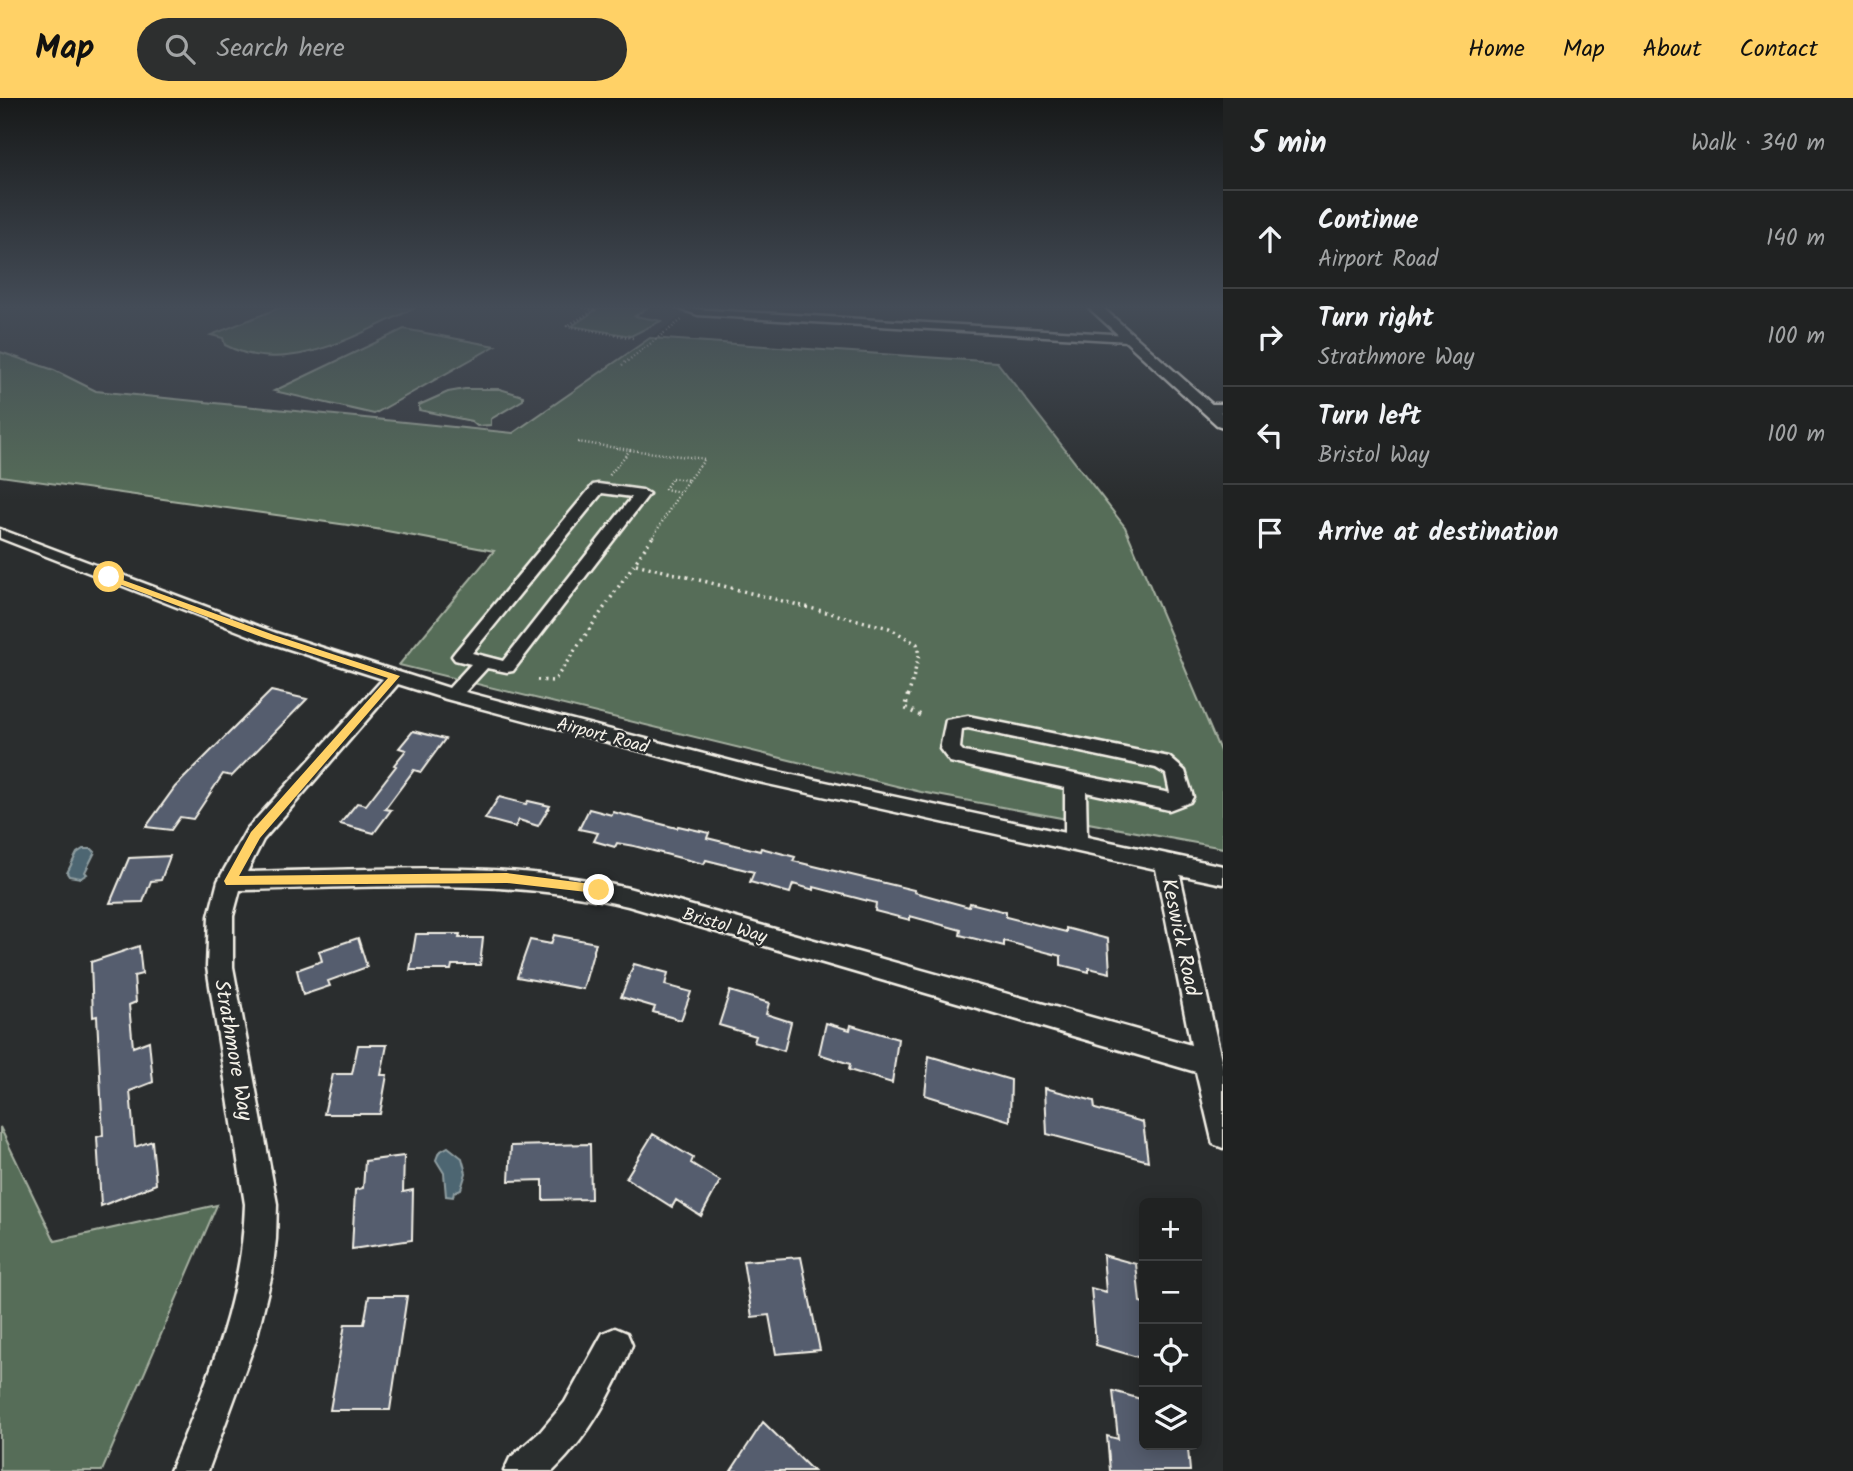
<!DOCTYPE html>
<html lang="en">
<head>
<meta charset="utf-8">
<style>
  :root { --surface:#202222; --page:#2d2f2f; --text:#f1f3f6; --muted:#a2a4a5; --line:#3d3f40; --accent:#ffd166 }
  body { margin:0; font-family:Kalam,sans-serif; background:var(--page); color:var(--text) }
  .controls { position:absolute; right:21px; bottom:21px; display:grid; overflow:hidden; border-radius:10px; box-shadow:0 4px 18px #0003 }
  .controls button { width:63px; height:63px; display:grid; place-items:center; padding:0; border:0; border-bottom:2px solid var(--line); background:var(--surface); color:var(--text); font:35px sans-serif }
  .stop { position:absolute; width:21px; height:21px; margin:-16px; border:5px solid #ffd166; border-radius:50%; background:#fff }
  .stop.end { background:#ffd166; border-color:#fff; box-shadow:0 2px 7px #0008 }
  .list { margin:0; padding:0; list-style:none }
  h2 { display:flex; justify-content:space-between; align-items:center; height:91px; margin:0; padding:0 28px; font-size:30px }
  h2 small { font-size:23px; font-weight:400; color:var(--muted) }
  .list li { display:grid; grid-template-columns:46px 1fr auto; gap:21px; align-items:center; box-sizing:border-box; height:98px; padding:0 28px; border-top:2px solid var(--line) }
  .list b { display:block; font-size:26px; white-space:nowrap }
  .list p { margin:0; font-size:23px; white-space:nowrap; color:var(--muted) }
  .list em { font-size:23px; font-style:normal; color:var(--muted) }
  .icon { flex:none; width:38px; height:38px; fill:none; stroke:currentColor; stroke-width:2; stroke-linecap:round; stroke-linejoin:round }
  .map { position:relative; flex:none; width:1223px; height:1373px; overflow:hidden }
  header { display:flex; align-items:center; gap:42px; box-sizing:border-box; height:98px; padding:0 35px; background:var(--accent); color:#111 }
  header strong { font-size:33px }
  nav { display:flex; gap:38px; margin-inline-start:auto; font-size:24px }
  .search { width:490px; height:63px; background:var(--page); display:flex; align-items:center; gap:18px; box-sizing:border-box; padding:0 24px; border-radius:38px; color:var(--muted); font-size:26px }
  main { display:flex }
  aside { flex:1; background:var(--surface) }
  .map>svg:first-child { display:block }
</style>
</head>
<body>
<header>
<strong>Map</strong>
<div class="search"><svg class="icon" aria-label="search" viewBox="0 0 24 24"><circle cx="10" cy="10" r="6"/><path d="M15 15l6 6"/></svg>Search here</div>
<nav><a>Home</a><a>Map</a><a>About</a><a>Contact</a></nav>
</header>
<main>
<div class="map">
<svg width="1223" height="1373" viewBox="0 0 1223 1373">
  <rect width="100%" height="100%" fill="#2a2d2e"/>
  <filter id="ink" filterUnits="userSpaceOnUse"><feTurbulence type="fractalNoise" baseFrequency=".0143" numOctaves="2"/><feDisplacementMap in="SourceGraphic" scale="14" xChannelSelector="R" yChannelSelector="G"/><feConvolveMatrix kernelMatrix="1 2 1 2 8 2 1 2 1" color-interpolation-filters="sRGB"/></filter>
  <g filter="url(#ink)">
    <path fill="#373b41" d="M0,210h673l13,5 -173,120 -418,-42 -41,-21 -54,-18z"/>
    <path fill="#566d59" stroke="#a5afa0" stroke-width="2" d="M279,210h136c-57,26 -128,70 -190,37l-2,-7 -12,-3z
      M588,210h59l-12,8 26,5 -30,15 -59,-10 24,-16z
      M404,231l91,17 -121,68 -100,-23z
      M650,240l347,24 128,165 98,231v90l-302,-56 -522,-127 95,-114 -118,-22 -376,-53v-124l54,18 42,21 417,42z
      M465,291h35l23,7v4l-32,19v6l-14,1 -6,-5 -52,-11v-5l29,-13z
      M0,1029l55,114 162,-36 -115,266h-102z"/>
    <path fill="#4d6672" stroke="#909ea1" stroke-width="2" d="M83,751h9l3,3 -10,20 2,2 -6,4 -12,-2 -2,-3 10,-20z
      M448,1049l14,11 4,15 -5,16 -7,3 -1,5 -7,-1 -2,-23 -8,-13 3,-8z"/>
    <path fill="#545d6e" stroke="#f4f1e8" stroke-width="2" d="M271,593l36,8 -75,77 -9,-2 -30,45 -13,-2 -9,13 -25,-3 29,-40z
      M413,633l32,8 -24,33 -7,-2 -29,39 6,1 -17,23 -34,-9 17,-21 9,2 30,-39 -2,-1 12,-15 -7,-2z
      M499,699l27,7 2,-3 22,5 -12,20 -19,-6 -4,7 -30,-8z
      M589,711l23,6 1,-3 64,16 1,-2 31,7 -2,5 53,13 1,-3 34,9 -2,4 121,29v2l55,15 1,-4 36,9v5l60,15v-4l42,11 2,34 -21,-5v4l-28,-7v-9l-57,-15v5l-44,-11 1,-5 -51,-14v4l-35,-9 1,-8 -62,-16v3l-21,-6 -3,9 -40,-11 4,-10 -48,-12 -2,4 -70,-18 -17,-3 -2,4 -21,-6 4,-8 -19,-4z
      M170,758l-9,24 -10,1 -8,21 -33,1 19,-45z
      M416,836h44l-1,4h24l-3,27h-28l-1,5h-41z
      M554,837l42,8 -13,46 -66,-12 13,-37 21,4z
      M358,840l9,29 -39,14 2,5 -27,9 -6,-25 25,-9 -3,-10z
      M139,848l3,28 -8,2 2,26 -7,3 4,42 16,-6 4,41 -23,9 5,56 17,-6 4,43 -55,22 -4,-69 6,-2 -6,-119 -4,1 -2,-55z
      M634,866l34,9 -3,12 26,7 -10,28 -28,-8 2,-5 -34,-10z
      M730,893l39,12 -3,11 25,8 -7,29 -30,-9 2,-6 -37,-11z
      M826,925l24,7 1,-5 47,14 -6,44 -43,-13 1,-6 -31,-10z
      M358,947h29l-6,30h6l-7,39h-56l9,-40h19z
      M929,958l82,24 -1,41 -85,-26z
      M1045,990l49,13 1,8 48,13 5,39 -101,-27z
      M653,1036l40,24 -2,5 29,18 -19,35 -25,-16 -4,7 -46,-29z
      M590,1046l1,55 -48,1v-20l-34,1 2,-35z
      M404,1058l-1,36 10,-2 -1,50 -60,9 3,-59 8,-2 2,-27z
      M1103,1157l33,9 4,38 4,1v56l-48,-14 -5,-57 15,4z
      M801,1159l19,93 -44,4 -7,-39 -17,2 -9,-56z
      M369,1198h38l-17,114h-60l15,-86h19z
      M1113,1293l31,9v45h28l16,4 2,22h-80l-3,-35 11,3z
      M763,1324l50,49h-82z"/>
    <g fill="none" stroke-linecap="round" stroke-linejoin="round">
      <g stroke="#f4f1e8" stroke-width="5">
        <path id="minor" d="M677,210l451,27 5,3 -5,3 -430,-26z
          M1202,306h21v8l-21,-2z
          M598,386l44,6 7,4 -136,177 -6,1 -20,-4 -22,24 285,74 315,67v-45l-115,-26 -10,-13 6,-29 22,-4 201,41 16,14 8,26 -3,5 -21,8 -83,-18 1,45 136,29v18l-43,-9 43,193v80l-10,-4 -17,-72 -568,-166c-127,-30 -259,-18 -388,-16l-7,26v51l44,237 -1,35 -4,35 -16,66 -48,131h-38c37,-89 72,-169 75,-267l-38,-237 2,-51 9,-35 29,-52 136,-150 -119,-38 -264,-103v-9l276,104 173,55 22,-24 -16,-4 -3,-4 3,-4 138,-167zM602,395l30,4 -129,164 -31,-8zM398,586l48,15 304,81 406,89 35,176 -563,-157c-125,-29 -254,-18 -381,-16l16,-32zM968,630l188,40 10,6 4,19 -206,-41 -4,-4 2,-19z
          M615,1230l12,5 5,12c-19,48 -42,90 -79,126h-49l6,-13 30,-26 25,-30 38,-69z"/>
      </g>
      <g stroke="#f4f1e8" stroke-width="5">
        <path id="major" d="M1089,210h14l120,106v13l-6,-2z"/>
      </g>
      <path stroke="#f4f1e8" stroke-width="2.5" stroke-dasharray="1 2.5" stroke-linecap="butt" d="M583,210l11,2 -27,16 66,12
        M622,267l61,-46
        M578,344l52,8 -22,27
        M630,352l75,9 -17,21
        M672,380l16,2 -8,12 -15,-3z
        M653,439l27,-45"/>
      <path stroke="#f4f1e8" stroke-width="3.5" stroke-dasharray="2 4.5" stroke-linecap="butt" d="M636,466l253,64 28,16 2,12 -11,41
        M537,582l15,1 4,-3 98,-143"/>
      <path stroke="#f4f1e8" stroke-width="4.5" stroke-dasharray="2 5" stroke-linecap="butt" d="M908,597l-3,13 17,8"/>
      <use href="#minor" fill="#2a2d2e" fill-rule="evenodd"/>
      <use href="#major" fill="#2a2d2e" fill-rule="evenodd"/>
    </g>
  </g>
  <linearGradient id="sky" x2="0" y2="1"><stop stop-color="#171919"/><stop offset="0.52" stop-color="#444c57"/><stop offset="1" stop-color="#444c57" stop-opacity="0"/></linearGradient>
  <rect width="1223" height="402" fill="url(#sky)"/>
  <path fill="#ffd166" d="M109,477l165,60 126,41 -140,162 -21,38 268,-3 92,12 7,5 -2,4 -97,-11 -281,2 -2,-4 27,-49 137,-154 -121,-39 -161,-60z"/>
  <g text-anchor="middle" stroke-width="5" stroke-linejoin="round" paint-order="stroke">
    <g font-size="18" fill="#f4f1e8" stroke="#2a2d2e">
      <text transform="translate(603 637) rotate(15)" y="6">Airport Road</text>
      <text transform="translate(725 827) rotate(16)" y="6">Bristol Way</text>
    </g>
    <g font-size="21" fill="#f4f1e8" stroke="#2a2d2e">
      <text transform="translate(1181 839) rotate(78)" y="7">Keswick Road</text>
      <text transform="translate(234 952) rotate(80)" y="7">Strathmore Way</text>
    </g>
  </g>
</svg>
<div class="controls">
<button>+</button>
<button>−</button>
<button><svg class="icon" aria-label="locate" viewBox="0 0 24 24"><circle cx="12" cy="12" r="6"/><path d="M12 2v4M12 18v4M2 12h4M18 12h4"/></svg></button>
<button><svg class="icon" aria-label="layers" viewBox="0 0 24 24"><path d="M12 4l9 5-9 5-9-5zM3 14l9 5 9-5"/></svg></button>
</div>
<div class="stop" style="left:109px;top:479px"></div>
<div class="stop end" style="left:599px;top:792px"></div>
</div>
<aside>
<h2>5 min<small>Walk · 340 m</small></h2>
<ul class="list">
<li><svg class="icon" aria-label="ahead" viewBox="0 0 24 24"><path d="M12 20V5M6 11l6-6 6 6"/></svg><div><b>Continue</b><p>Airport Road</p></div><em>140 m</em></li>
<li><svg class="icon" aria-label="right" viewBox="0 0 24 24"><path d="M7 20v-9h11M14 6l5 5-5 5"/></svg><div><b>Turn right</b><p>Strathmore Way</p></div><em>100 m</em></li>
<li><svg class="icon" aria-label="left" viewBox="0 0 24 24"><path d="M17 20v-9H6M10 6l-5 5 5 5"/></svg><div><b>Turn left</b><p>Bristol Way</p></div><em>100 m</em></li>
<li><svg class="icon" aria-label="arrive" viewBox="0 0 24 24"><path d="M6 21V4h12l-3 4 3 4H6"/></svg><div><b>Arrive at destination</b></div></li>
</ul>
</aside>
</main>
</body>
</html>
